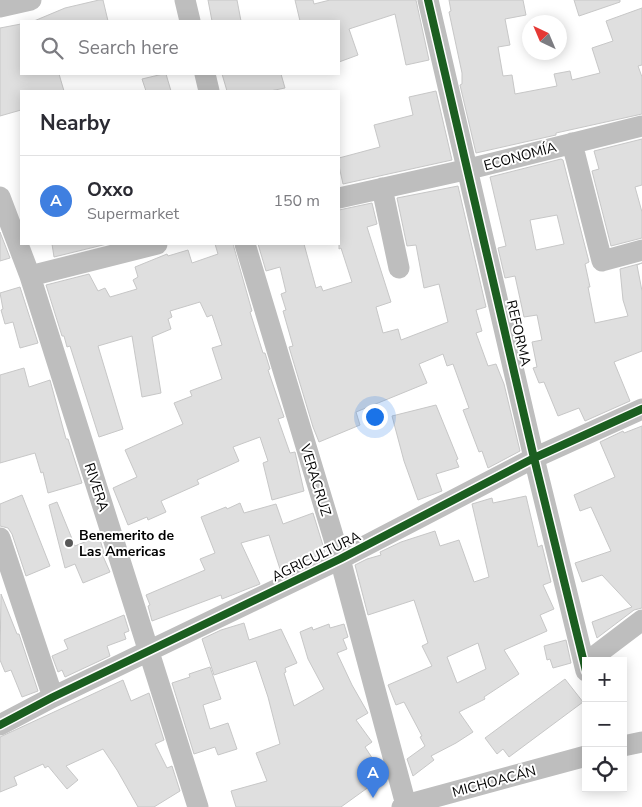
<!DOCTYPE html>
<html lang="en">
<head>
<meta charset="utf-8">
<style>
  :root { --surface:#fff; --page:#f2f2f3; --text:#2b2b33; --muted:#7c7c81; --line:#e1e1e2; --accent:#2563eb }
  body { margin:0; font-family:"Nunito Sans",sans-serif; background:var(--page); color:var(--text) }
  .controls { position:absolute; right:15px; bottom:15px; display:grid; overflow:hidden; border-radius:0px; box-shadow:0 2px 12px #0003 }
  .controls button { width:45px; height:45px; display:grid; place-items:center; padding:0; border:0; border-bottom:1px solid var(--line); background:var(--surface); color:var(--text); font:25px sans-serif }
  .compass { position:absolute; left:522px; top:15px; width:45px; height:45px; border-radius:50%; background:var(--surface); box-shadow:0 2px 12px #0003; rotate:316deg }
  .you { position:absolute; left:374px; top:416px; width:18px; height:18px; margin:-12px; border:4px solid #fff; border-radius:50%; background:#1a73e8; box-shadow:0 0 0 8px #1a73e833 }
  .badge { display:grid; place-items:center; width:32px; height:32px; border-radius:50%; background:var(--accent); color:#fff; font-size:16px; font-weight:700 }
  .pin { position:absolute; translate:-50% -41px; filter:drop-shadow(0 1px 2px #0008) }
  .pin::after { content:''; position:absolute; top:26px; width:18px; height:15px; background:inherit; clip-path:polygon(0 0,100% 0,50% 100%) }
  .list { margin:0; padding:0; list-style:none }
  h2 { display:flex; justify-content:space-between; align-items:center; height:65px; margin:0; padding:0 20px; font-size:21px }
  h2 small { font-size:16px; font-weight:400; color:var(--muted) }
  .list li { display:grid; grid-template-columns:32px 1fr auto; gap:15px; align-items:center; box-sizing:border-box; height:90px; padding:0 20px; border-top:1px solid var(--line) }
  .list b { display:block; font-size:19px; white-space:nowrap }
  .list p { margin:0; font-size:16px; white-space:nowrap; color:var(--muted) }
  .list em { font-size:16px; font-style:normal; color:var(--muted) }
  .icon { flex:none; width:28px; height:28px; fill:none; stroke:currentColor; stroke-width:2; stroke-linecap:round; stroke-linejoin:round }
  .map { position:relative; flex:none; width:642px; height:807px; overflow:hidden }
  .search { position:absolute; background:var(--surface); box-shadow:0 2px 12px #0003; left:20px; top:20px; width:320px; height:55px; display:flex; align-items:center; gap:12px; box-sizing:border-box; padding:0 18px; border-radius:0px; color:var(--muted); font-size:19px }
  .panel { position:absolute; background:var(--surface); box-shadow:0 2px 12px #0003; left:20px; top:90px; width:320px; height:155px; border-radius:0px }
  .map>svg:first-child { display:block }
</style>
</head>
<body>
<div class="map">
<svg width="642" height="807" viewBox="0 0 642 807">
  <rect width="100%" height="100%" fill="#fff"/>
  <path fill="#dfdfdf" stroke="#c7c7c7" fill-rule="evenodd" d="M99,0h4l5,21h-74l31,-13z
    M208,0h29l4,21h-29z
    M295,0h18l1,4 16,-4h86l13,60 -23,5 -11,-51 -46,15 9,26 -19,7v-41h-39z
    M449,0h74l3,15 -21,4 5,26 -12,2 5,29 9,-1 3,19 42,-8 -3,-12 16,-3 2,9 28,-7 -8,-25 21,-7 -7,-20 36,-13v57l-4,1 4,11v37l-86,19v2l-80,18 -16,-68 2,-1v-11l-13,-61 2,-1z
    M574,0h46v2l-41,14z
    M21,24v50h38l5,17h-43v19l-21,6v-88z
    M163,74h3l5,17h-25l-4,-12z
    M222,74h59l4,14 -15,3h-43z
    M436,91l16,69 -109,24 -4,-18v-8l41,-11 -6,-22 39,-10 -4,-18z
    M642,139v46l-7,2 7,25v26l-31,8 -19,-75 7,-2 -5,-18z
    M561,159l2,1 26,102 -4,2 5,23h-2l7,36 33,-7 -5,-16 -3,-31 22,-6 -5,2 5,26v60l-28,11 16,39 -45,20 -6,-13 -21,8 -14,-34 -5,1 -6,-15 4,-1 -5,-25 10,-2 -5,-25 -13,2 -9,-41 -10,2 -7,-30 8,-2 -16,-69zM557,215l7,29 -28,6 -6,-30z
    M458,186l28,121 -10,3 6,21 -6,2 12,33 8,-2 8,20 16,67 -32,17 -6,-17 -3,1 -16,-42 6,-2 -16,-44 -6,2 -4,-12 -24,10 8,19 -71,29 4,13 -41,17 -6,-15 -24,-80 4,-1 -10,-35 3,-1 -5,-16 5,-2 -6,-25 -14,4 -8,-27h46l12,44 5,-2 2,5 29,-9 -11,-34 -2,1v-39l33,-7 5,21 -10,3 24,75 -15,5 7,26 15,-4 3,11 47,-18 -9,-38 -15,4 -8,-43 -9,1 -10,-48z
    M0,232l10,26 -10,3z
    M52,244h55l-53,13z
    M215,244h18l19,67 -2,1 13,41h2l5,16 -2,1 16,47 -6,2 12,34 5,-1 9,39 -32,9 -9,-37 5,-2 -8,-24 -27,10 6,14 -42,19 2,4 -38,17 5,11 -18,8 -1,-3 -19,8 -15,-37 24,-11 -12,-27 58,-26 -9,-21 18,-7 -2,-5 32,-12 -10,-31 10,-3 -10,-30 -5,2 -7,-15 -30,9 2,6 -4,2 3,10 -19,8 9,56 -19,4 -10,-61 -34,10 25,83 -24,8 -29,-91 -3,1 -3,-11h-2l-16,-51 43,-11 9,17 7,-3 5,9 27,-8 -4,-9 5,-3 -3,-10 32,-13 1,2 20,-6 4,13 26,-9z
    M20,287l18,56 -18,5 -7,-26 -8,2 -4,-14 2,-1 -3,-16z
    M24,368l5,19 21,-7 16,59h2l14,44 -34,10 -5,-21 -2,1 -6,-20 -35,10v-88z
    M436,405l22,54 -2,1 3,7 -23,7 6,17 -24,9 -14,-39 -12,-45z
    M642,426v182l-8,2 -37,28 -5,-16 40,-15 -30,-32 -20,7 -7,-19 36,-12 -20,-44 -11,4 -6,-16 41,-18 -15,-35 23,-11 1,2z
    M22,495l28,71 -24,10 -14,-42 -4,-6 -8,-2v-22z
    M526,496l12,51 4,-2 9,37 -8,3 11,24 -14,6 7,16 -43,19 15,24 -35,23 1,2 -26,13 14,20 -17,11 -25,13 3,4 -21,16 -6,-17 18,-13 -5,-9 2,-1 -18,-34 -8,3 -8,-20 44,-19 -10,-20 6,-3 -14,-43 -46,15 -13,-50 12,-6 14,-4 -1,-3 21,-10 34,-11 5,15 19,-6 15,42 15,-5 -17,-73 20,-6 1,5zM478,643l8,26 -29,14 -10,-26z
    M57,502l18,44 24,-10 5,17 -2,1 8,18 -27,11 -8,-19 -10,4 -16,-63z
    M240,503l4,10 32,-9 7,20 30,-11 12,39 -44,20 -12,-37 -28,8 19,41 -38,15 -1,-4 -69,26 -4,-15 2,-1 -4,-10 59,-25 -5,-11 15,-6 -14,-36 25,-10 1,2z
    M1,594l16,40h2l19,57 -16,6 -11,-27 -6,2 -5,-12z
    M124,615l5,16 -5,2 2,6 -19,7 3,10 -45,21 -3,-7 -4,2 -6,-16 16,-7 -4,-9z
    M244,623l5,17 32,-11 16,34 -12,5 1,4 -2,1 10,33 30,-17 -16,-30 -8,-27 12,-5 1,3 16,-6 1,4 14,-4 4,13 -5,2 4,10 -10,4 15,32 16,28 -12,7 16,22 -7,5 19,29 -43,31h-105l-5,-16 36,-10 -11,-28 24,-9 -12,-47 -12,-36 -42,14 -12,-36 19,-9z
    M566,640l5,23 -18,5 -3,-9 -3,1 -3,-14z
    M210,667l11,32 -18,6 7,24 18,-6 9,26 -19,6 -3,-8 -21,7 -22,-71 18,-6 -1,-3z
    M565,679l18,23 -74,55 -6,-8 -6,5 -12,-16z
    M123,680l8,21 18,-8 15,47 -9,4 12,24 5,-2 8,25 -26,16h-16l-21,-37 -14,-21 -37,17 12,14 -11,9 -19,-23 -3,2 -2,-4 -29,13 3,8 -17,7v-55z"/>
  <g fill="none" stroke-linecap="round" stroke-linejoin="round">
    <path stroke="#bebebe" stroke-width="21" d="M185,0l5,21
      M428,0l106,458 52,213
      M0,7l31,-7
      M205,74l4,17
      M572,143l30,118 40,-11
      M382,188l17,80
      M0,197l30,79 168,531
      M339,198l130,-29 173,-43
      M245,244l95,315 66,246
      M30,276l127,-32
      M0,538l53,159
      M588,661l54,-41
      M0,725l53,-28 287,-138 194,-101 108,-49
      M623,746l19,-4
      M402,807l4,-2 180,-49"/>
    <g stroke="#fff" stroke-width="11">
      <path id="cycleway" d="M428,0l106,458 52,213
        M0,725l53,-28 287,-138 194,-101 108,-49"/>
    </g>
    <use href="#cycleway" stroke="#1b5e20" stroke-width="8"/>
  </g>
  <circle fill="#595959" stroke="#fff" stroke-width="2" cx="69" cy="543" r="5"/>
  <g text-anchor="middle" stroke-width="4" stroke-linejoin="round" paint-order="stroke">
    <g font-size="14" fill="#000" stroke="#fff">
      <text transform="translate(520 156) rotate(-15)" y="5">ECONOMÍA</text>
      <text transform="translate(519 333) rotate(77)" y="5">REFORMA</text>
      <text transform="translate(316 480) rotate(73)" y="5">VERACRUZ</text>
      <text transform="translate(97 487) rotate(72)" y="5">RIVERA</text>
      <text transform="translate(316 556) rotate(-26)" y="5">AGRICULTURA</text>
      <text transform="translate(494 781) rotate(-15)" y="5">MICHOACÁN</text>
    </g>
    <g font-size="14" font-weight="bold" fill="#000" stroke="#fff" text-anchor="start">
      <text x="79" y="540">Benemerito de<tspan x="79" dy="16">Las Americas</tspan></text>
    </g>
  </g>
</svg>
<div class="controls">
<button>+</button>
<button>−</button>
<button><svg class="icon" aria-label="locate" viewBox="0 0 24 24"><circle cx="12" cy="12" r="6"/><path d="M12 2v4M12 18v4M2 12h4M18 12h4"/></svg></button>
</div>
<svg class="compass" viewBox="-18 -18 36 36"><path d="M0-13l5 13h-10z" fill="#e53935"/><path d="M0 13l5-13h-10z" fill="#7c7c81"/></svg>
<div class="you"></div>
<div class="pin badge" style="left:373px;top:798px;background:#3f7fe0">A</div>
<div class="search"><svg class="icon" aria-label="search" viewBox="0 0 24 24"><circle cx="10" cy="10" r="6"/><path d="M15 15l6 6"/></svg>Search here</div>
<section class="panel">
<h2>Nearby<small></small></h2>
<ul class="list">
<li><span class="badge" style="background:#3f7fe0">A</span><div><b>Oxxo</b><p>Supermarket</p></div><em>150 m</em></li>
</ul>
</section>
</div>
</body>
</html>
